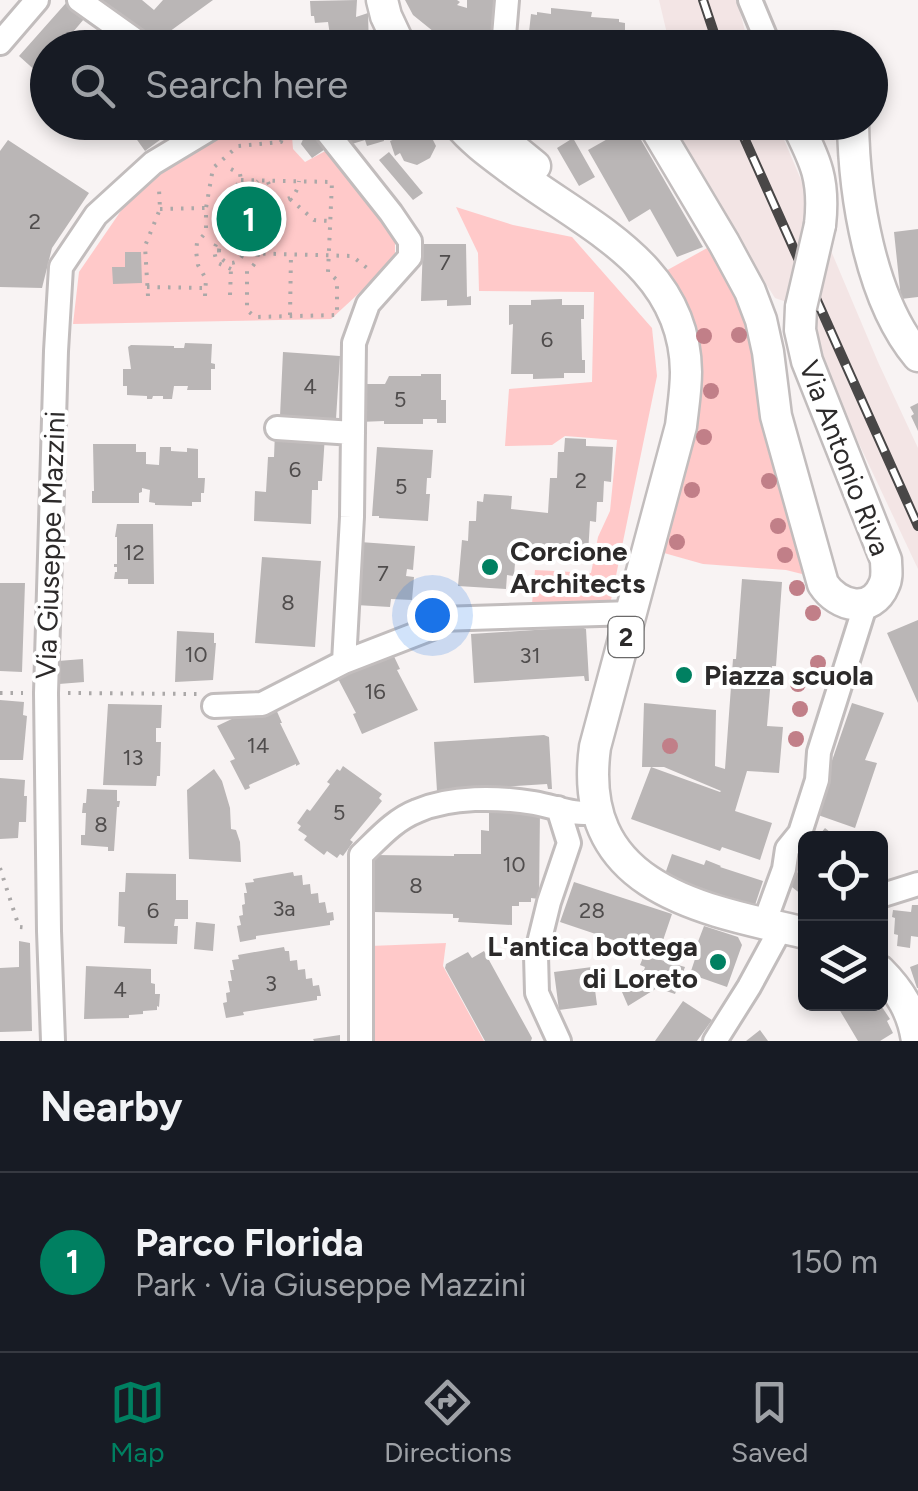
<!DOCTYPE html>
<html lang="en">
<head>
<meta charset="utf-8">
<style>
  :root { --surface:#171b24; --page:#242831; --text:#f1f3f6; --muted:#9ea1a6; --line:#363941; --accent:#008061 }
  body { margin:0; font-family:Figtree,sans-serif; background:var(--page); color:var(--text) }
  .controls { position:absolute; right:30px; bottom:30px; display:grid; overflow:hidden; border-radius:15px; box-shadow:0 5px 15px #0003 }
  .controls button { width:90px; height:90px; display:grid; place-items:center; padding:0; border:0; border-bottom:2px solid var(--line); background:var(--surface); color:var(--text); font:50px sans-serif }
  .you { position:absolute; left:432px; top:615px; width:35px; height:35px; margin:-25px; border:8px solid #fff; border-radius:50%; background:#1a73e8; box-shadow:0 0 0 15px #1a73e833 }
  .badge { display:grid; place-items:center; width:65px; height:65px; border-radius:50%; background:var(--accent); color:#fff; font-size:32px; font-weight:700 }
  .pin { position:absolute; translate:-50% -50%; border:5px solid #fff; box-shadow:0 2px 10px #0006 }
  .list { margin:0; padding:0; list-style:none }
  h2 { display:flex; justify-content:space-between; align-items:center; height:130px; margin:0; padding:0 40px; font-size:42px }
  h2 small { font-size:32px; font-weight:400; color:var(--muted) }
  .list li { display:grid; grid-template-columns:65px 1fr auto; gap:30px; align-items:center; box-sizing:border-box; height:180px; padding:0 40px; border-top:2px solid var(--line) }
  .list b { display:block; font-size:38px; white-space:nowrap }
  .list p { margin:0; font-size:32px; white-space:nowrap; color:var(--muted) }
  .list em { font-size:32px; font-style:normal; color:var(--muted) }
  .icon { flex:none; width:55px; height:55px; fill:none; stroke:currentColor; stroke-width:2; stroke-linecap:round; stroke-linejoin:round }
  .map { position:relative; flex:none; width:918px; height:1041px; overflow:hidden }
  .search { position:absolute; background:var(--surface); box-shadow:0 5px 15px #0003; left:30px; right:30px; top:30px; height:110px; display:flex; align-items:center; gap:25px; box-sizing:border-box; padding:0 35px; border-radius:55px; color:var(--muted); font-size:38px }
  .sheet { height:310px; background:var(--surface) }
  nav { display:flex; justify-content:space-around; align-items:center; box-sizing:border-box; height:140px; border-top:2px solid var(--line); background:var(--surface); font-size:28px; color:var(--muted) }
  nav a { display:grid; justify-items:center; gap:5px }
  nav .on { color:var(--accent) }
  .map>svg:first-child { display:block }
</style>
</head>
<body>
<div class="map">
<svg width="918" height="1041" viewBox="0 0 918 1041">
  <rect width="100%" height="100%" fill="#f8f3f3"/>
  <path fill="#f3e5e5" d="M659,0h78l12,47h-86l5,-9z
    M663,123h114l101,239 40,86v121l-97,-206 -9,-52 -37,-13z"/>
  <path fill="#ffc9c9" d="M235,122l56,1 2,26 12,13 26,-14 64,87v25l-64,59 -258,5 6,-52 48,-70 28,-29z
    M456,207l57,18 59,12 80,91 5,48 -46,224 -79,4 3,-34 56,3 7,-36 12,-26 7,-71 -52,-4 -13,9 -47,1 4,-57 83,-7 2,-90 -115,-1 -1,-38z
    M709,247l45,80 56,249 -24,-6 -83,-6 -39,-11 22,-88 -24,-192z
    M446,943l-3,23 41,75h-113l-1,-95z"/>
  <path fill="#bab6b6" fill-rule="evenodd" d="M96,0h46l12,10 9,-10h50l-62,45z
    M357,0l-1,17 12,-4 1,35h-37l-4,-26 -13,1 -1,-7h-3l-1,-15z
    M405,0h52l3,2 -3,3 10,3v-8h29l-5,48h-26v-4l-26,-8 -26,-21z
    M66,3l18,16 -11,13 18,16h-43v34l-29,-26z
    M551,8l41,4 -1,5 28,2v3l6,1v18h6l3,7h-47l-65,-7 -1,-7 8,-2 2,-18 6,1v-3l14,2z
    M137,122h47l-39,29 -10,-14 4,-4z
    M326,122h98l12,24 -6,12 -13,7 -13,-4 -4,-8 -5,3 -5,-15 5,-2 -3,-7 -9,3 1,6 -17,5 -2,-6 -23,7z
    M591,122h39l3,4 70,121 -26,10 -27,-48 -21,13 -41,-72 23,-13z
    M307,127l6,1 18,17 -19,13 -11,-14 3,-7 -1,-5z
    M573,138l22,39 -16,9 -22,-38z
    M8,140l81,53 -37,55 -10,40 -42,-1v-136z
    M389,152l34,41 -10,7 -34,-40z
    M918,229v68l-17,2 -7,-67z
    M423,244h43l1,53 4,-1v9l-24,1v-6l-26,1z
    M125,252h16l1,31 -29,1 -1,-17h13z
    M562,299v6h22v14h-3l1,41h3v13h-21v5l-31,1v-5h-22l2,-50 -4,1v-20h22v-5z
    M185,343l27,1 -1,19 4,1v5h-4v21h-24l1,-4h-14l-2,13h-9v-3h-10l-1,3h-5v-3l-20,-1v-9h-4v-17h8l-3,-22 3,-2 43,1v2h10z
    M283,352l57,4 -4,63 -56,-3z
    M421,374h20v26h5v23h-9v-4h-14v5h-39v-3l-25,1 5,-38h21l4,-8h32z
    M918,403v28l-7,-15 3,-2 -4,-7z
    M275,432l50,3 -3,46h-4v9h-6l-1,34 -57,-3 1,-30 11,1 2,-35h6z
    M565,438l21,1v7l27,1 -2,35 -7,-1 -1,21h-6l-1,20 -6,-1 -2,33h-6l-1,8 -41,-3v-7l-24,-2 -2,26 -7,-1 -1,14 -48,-3 4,-46 6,1 1,-20h7l1,-20 6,1 1,-8 28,2 -1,13 37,4 2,-35h7l1,-26h6z
    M93,444h43v8h10v12l13,1 1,-18h11v4l16,1v-4l11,1v29h7l-1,15h-3v9h-9v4l-37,-1v-2l-6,-1 1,-12 -8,-2v4l-3,1v10h-47v-12h2z
    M377,447l56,3 -2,28h-4l-1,16h4l-2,27 -49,-3v-2h-7z
    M117,524h36l1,60h-26v-5h-14l1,-7h2v-5h-3v-3h3v-27h-2z
    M360,542l55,4 -2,24 -6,-1 -1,7 8,1 -2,23 -21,-1 -1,8 -34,-2z
    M262,557l59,4 -6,86 -60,-4z
    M742,579l40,3 -6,84h-4l-5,60 16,1 -4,46 -32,-2 -12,40 37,12 -12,37 -38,-13 -2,4 -89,-32 20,-52h-9l2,-64 72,7 -1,56 10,3 8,-110h3zM651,767h13l57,24 -1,1z
    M0,583h25l-3,89 -22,-1z
    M918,620v83l-31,-70z
    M581,627l5,2 3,52h-4l-1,-5 -110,7 -3,-49z
    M177,631l37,2v10h2l-3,37 -38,2z
    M390,648l10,21 -3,1 21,40 -56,24 -9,-20 3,-1 -21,-40z
    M83,659l1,23 -25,2 -1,-23z
    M0,700l24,2 -1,13 4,1 -4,44h-23z
    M272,700l10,23h-2l20,41 -4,2v-2l-47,21 1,3 -5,2 -15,-29 5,-2 -18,-33z
    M852,703l32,10 -19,47 12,3 -22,65 -37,-13 13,-39 -4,-1z
    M108,704l54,1 -1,23h-5v14h5l-1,34h-3l-1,10 -53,-1z
    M544,735l5,2 3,52h-4l-1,-5 -110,7 -3,-49z
    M343,766l39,28 -3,4 3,3 -32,39 3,2 -10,14 -3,-2 -3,4 -10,-7 -3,4 -20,-15 3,-4 -9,-6 3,-4 -4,-3 10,-14 3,2 20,-27 -3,-2 10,-13 3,2z
    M214,769l8,12 8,27 1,21 5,1 4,12 1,20 -52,-3 -2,-69z
    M0,778l25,2 -1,16h3l-1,26h-7l-1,16 -18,1z
    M87,789l30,1v11h3l-1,6h-2l-3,44h-6v-4l-27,-2v-10h4l1,-22h-4l1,-10h3z
    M489,809l51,1 -1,89 -8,-1v4h-12v4h-7v19l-54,-3 1,-4h-6v-4l-79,-2v-19h-3l3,-38 80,1v-2h27v-24l8,1z
    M825,828l11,9 4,-5 8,6h-31z
    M672,854l32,11 2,-5 15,6 -1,1 43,14 -9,27 -60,-20 -29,-14z
    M806,862v36l-18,-14z
    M293,872l1,4 8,-1 1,10 7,-1 1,10 7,-1 1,10 6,-1 2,11 6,-1 1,8 -4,1v4l-74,11v3l-16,3 -3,-16 4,-1 -2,-9 4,-1 -1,-10 3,-1 -1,-11h3l-2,-10 9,-1 -1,-3z
    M126,873l50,1v26h12v19h-13l-1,7h4l-1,18 -53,-1 1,-16 -7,-1 1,-34h6z
    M574,882l98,32 -14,41 -98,-33z
    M912,905h6v32l-7,-1 -1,12 -13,-2 1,-11 -4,-1 1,-16 -3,-1 1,-7 18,2z
    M196,922l19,2 -2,27 -19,-2z
    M704,926l34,11 4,8 -15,42 -37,-13 9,-27h-3z
    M19,941l11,2 2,88 -32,1v-64l19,-1z
    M284,947l1,4h4l1,10 7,-1 1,10 7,-1 1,10 6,-1 1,8 6,-1 2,11h-4v4l-74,12 1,3 -18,3 -3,-15 4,-1 -1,-9 4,-1 -2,-11h4l-2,-11h4l-2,-10 7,-1 -1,-4z
    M484,951l48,87 -1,3h-46l-40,-73 1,-4 22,-12 4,6z
    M644,955l41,12 -10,27 -18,-6 -29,18 -9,-21 25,-15 1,-3 -5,-2z
    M918,964v24h-1l-7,-21z
    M86,966l65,3v14l4,1v10h5l-1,13 -2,-1v4l-14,1v3l-14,1v3l-45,1z
    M592,967l5,38 -38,5 -5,-38z
    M683,1001l29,19 -15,21h-42z
    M836,1004h44l10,15 -3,2 6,12 -13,8h-22z
    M760,1030l8,11h-22z
    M340,1035v6h-26l-1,-2z"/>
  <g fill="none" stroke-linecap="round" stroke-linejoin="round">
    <g stroke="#c2bdbd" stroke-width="28">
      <path id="minor" d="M79,0l66,47
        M750,0l20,48
        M0,43l37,-43
        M503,48l4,-48
        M319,122l72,91 19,28v16l-42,47 -14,39 -2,174 -8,145
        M277,428l76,5
        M214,706l48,-2 82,-42 88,-34 7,-9 194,-6
        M558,808l11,35 -20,59 -13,53 1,38 22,48
        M880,896l38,-12
        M764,924l20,-55 3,-20 13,-16 17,-53 2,-28 47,-149
        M53,1041l-4,-110 -3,-238 10,-342 5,-84 35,-52 57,-52 68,-41
        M361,1041v-186c17,-16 33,-35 56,-44 34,-15 81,-14 117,-8 23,4 39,13 62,9
        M715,1041l34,-54 32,-59"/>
    </g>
    <g stroke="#c2bdbd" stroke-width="35">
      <path id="major" d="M382,0l4,16 15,32
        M457,122c16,20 38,35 58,50 74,55 170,94 171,200 0,18 -3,36 -5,54l-86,321c-19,140 103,162 211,186
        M499,122l14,26 22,18
        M652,122l72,121 26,48 11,29 7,32 8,64 47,168c15,23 49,31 61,1 4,-8 2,-17 2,-25l-79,-199 -7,-31 1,-23
        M796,122c20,40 29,58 24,103
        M853,122c1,73 17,177 65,234
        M880,971c20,20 33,41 37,70"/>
    </g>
    <path stroke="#aba8a8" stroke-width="4" stroke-dasharray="2.5 8" stroke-linecap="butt" d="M239,126l17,-4
      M231,169l9,5 1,6 -7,9 -1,51
      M241,180l91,2 -4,90 9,8v35l-82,2 -8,-7v-39c14,-9 15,-26 -1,-35l1,-44 11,-11
      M268,182l7,17c14,3 22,-3 24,-18
      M290,199l24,21 16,1
      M160,209l46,-1
      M219 251a12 12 0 1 1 24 0a12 12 0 1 1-24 0Z
      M242,253l110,3 20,16
      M231,269l-13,-6c-8,-15 -2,-25 14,-28
      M147,287l58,1
      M230,295l1,-27
      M148,296l-3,-50 15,-37 -1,-20
      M205,296l1,-17 -8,-14 -2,-14 1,-8 9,-11v-24l7,-40 25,-22 43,-4 4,-16 -14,-4
      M290,315l1,-61
      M0,693h23
      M68,693l130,1
      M0,868l19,59 10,1"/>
    <use href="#minor" stroke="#fff" stroke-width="22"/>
    <use href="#major" stroke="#fff" stroke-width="30"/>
    <g stroke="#494747" stroke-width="10">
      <path id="rail" d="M703,0l16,48
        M737,122l181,404"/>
    </g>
    <use href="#rail" stroke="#fff" stroke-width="6" stroke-dasharray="19" stroke-linecap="butt"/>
    <g stroke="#c2bdbd" stroke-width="35" stroke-linecap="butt">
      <path id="major-bridge" d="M801,307l19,-82"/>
    </g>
    <use href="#major-bridge" stroke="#fff" stroke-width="30"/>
  </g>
  <g fill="#c17f88">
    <circle cx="739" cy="335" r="8"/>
    <circle cx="704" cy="336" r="8"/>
    <circle cx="711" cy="391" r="8"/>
    <circle cx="704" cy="437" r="8"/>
    <circle cx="769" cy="481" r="8"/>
    <circle cx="692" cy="490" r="8"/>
    <circle cx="778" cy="526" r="8"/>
    <circle cx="677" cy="542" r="8"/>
    <circle cx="785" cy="555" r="8"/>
    <circle cx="797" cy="588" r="8"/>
    <circle cx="813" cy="613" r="8"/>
    <circle cx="818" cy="663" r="8"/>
    <circle cx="798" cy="684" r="8"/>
    <circle cx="800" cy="709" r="8"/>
    <circle cx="796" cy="739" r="8"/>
    <circle cx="670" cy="746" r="8"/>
  </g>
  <g fill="#008061" stroke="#fff" stroke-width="4">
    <circle cx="490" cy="567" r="10"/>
    <circle cx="684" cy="675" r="10"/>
    <circle cx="718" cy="962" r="10"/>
  </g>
  <g text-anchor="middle" stroke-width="8" stroke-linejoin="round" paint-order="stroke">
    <g font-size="22" fill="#504d4d">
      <text x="35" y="229">2</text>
      <text x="445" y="270">7</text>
      <text x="547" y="347">6</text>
      <text x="310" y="394">4</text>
      <text x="400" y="407">5</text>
      <text x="295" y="477">6</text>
      <text x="581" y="488">2</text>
      <text x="401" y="494">5</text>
      <text x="134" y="560">12</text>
      <text x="383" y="581">7</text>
      <text x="288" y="610">8</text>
      <text x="196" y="662">10</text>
      <text x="530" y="663">31</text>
      <text x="375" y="699">16</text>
      <text x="258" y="753">14</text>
      <text x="133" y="765">13</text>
      <text x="339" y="820">5</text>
      <text x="101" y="832">8</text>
      <text x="514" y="872">10</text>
      <text x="416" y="893">8</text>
      <text x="284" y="916">3a</text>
      <text x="153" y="918">6</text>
      <text x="592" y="918">28</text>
      <text x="271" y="991">3</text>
      <text x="120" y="997">4</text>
    </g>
    <rect fill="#fff" stroke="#6b6a6a" stroke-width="2.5" x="608.5" y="617" width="35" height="40" rx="8"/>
    <g font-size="25" font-weight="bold" fill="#2c2a2a">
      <text x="626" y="646">2</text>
    </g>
    <g font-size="28" fill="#2c2a2a" stroke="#fff">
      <text transform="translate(845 458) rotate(69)" y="10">Via Antonio Riva</text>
      <text transform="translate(50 545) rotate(-88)" y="10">Via Giuseppe Mazzini</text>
    </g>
    <g font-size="28" font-weight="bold" fill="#2c2a2a" stroke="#fff" text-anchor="start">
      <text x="510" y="561">Corcione<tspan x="510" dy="32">Architects</tspan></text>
      <text x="704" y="685">Piazza scuola</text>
      <text x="698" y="956" text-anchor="end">L'antica bottega<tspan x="698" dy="32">di Loreto</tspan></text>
    </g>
  </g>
</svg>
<div class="controls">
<button><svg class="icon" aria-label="locate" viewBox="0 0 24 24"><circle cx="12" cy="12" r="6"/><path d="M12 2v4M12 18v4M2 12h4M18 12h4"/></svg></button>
<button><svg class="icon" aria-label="layers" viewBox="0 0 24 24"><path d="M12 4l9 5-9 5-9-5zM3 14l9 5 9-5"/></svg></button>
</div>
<div class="you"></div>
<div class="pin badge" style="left:249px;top:219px">1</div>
<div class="search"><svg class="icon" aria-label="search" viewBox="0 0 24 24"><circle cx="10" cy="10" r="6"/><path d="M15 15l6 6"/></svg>Search here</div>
</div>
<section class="sheet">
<h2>Nearby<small></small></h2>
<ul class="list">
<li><span class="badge">1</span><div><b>Parco Florida</b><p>Park · Via Giuseppe Mazzini</p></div><em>150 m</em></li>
</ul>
</section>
<nav>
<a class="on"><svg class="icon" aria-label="map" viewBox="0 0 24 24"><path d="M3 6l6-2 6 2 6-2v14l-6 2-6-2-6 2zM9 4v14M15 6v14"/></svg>Map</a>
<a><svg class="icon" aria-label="directions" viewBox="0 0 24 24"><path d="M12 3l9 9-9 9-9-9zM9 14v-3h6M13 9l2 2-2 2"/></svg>Directions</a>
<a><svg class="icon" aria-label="saved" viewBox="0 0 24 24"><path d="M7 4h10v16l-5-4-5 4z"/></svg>Saved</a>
</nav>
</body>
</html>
